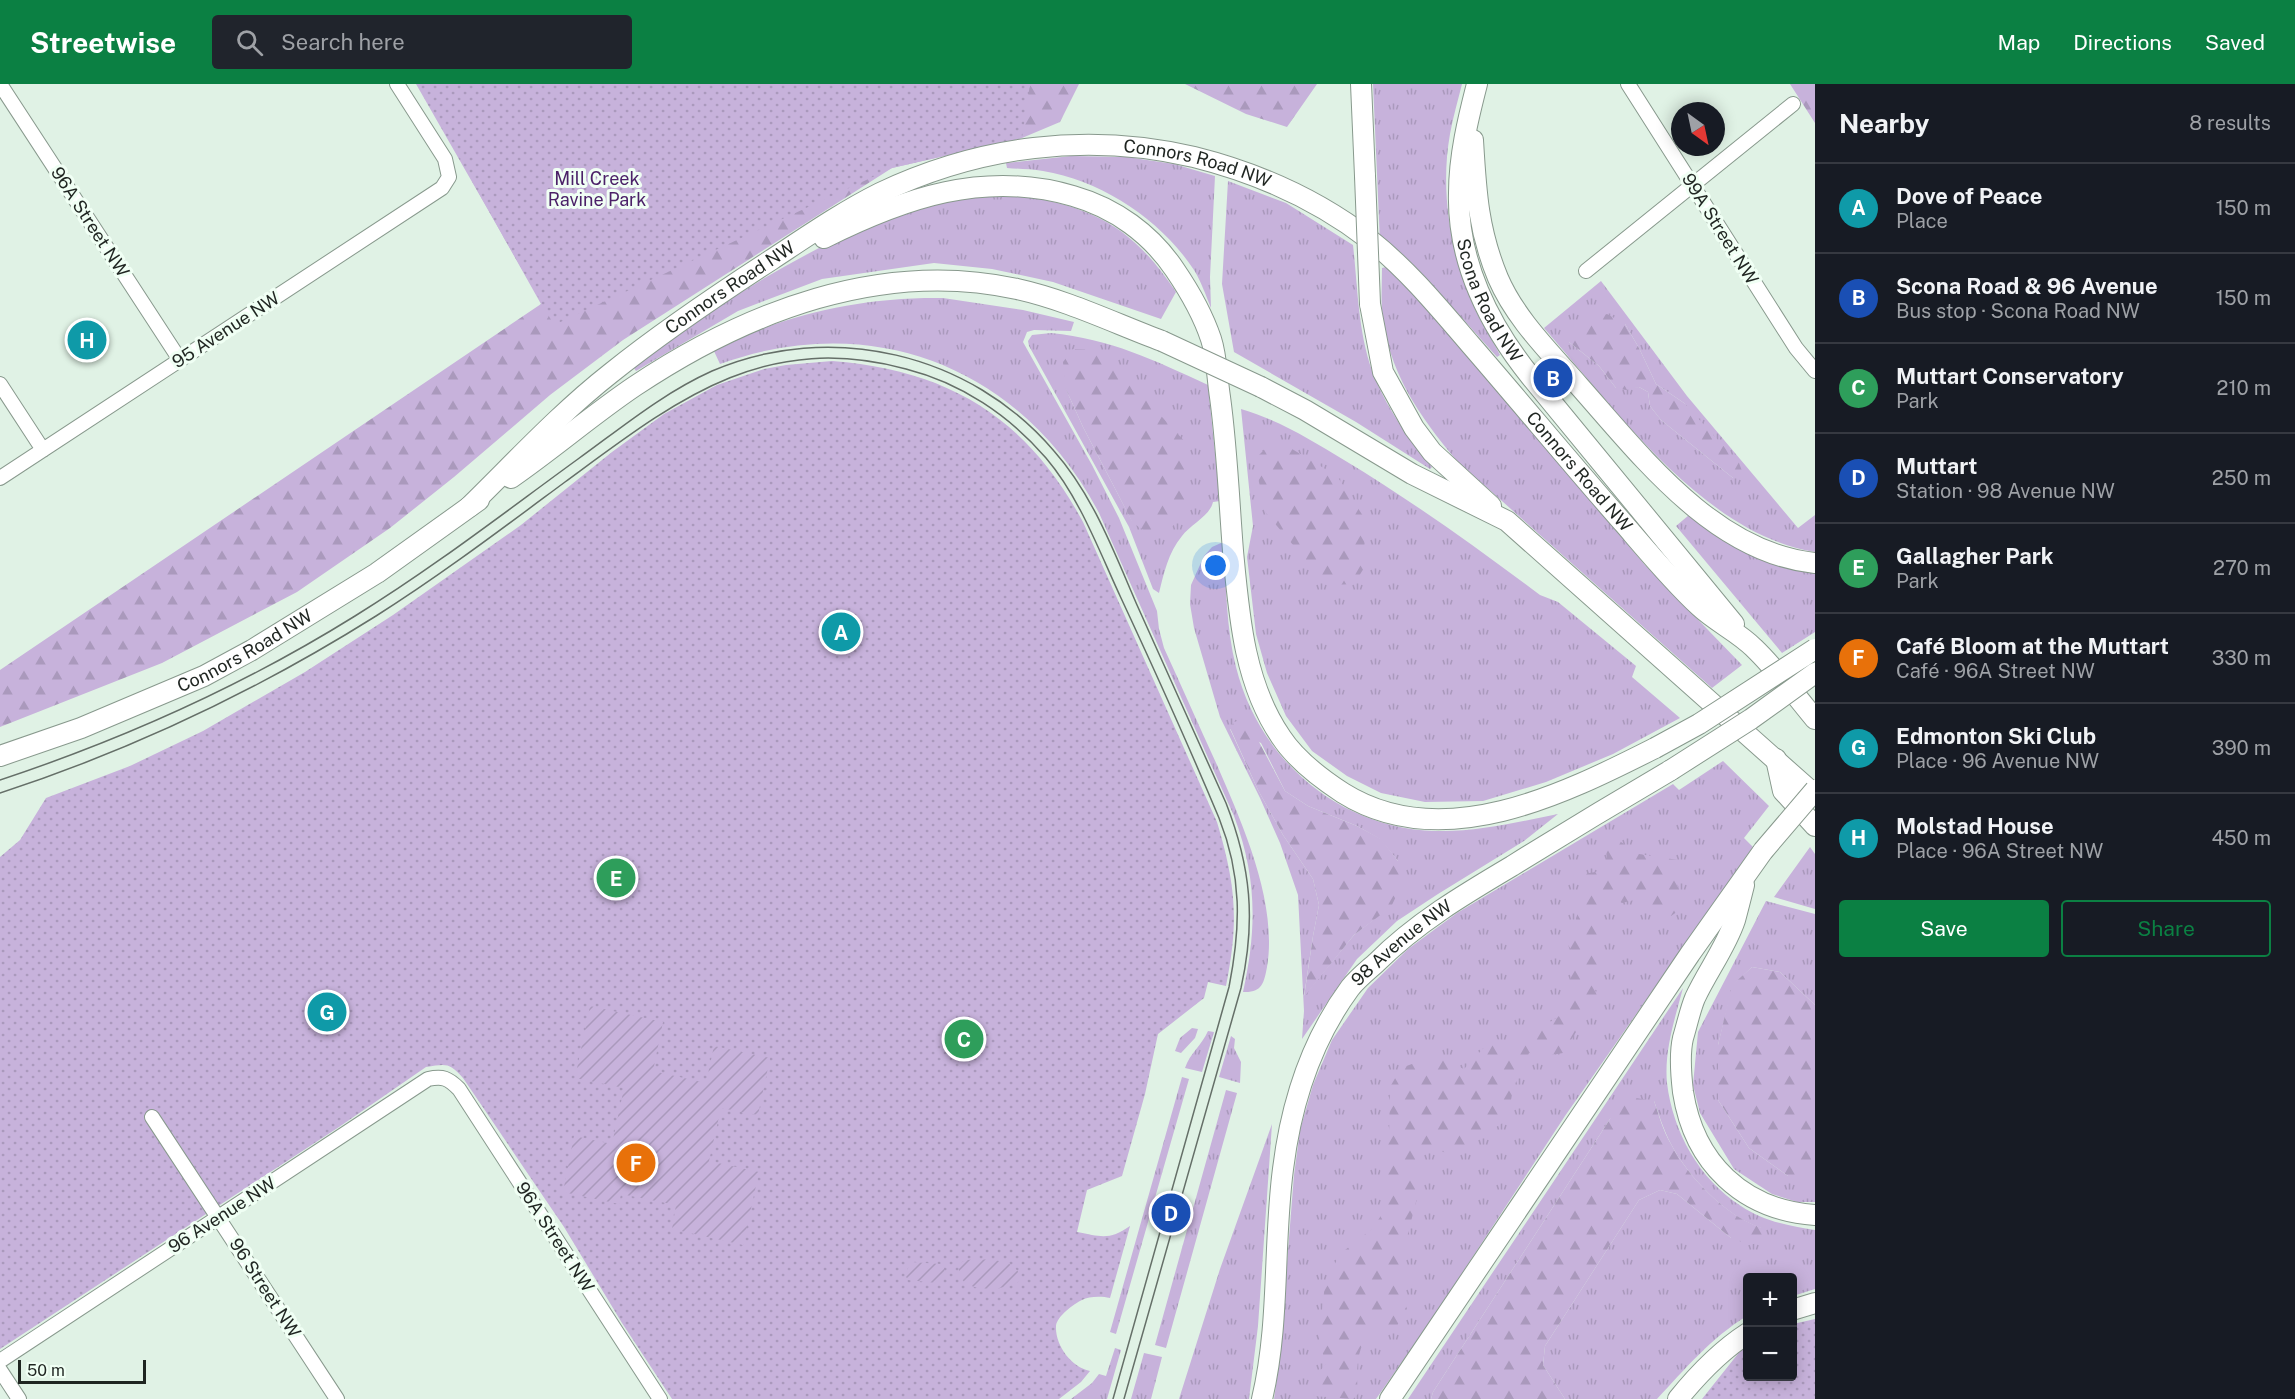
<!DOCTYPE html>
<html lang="en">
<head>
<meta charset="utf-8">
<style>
  :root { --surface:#171b24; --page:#20242c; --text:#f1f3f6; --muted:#9ea1a6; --line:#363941; --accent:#0b8043 }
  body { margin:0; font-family:"Public Sans",sans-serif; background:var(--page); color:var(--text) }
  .controls { position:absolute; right:18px; bottom:18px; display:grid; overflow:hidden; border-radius:6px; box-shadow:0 3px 15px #0003 }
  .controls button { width:54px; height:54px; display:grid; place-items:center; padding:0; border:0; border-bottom:2px solid var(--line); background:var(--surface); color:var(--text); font:30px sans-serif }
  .compass { position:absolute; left:1671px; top:18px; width:54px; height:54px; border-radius:50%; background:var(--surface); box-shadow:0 3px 15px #0003; rotate:147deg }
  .scale { position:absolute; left:18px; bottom:15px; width:128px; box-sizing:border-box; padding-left:6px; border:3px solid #1f2521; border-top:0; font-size:16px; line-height:21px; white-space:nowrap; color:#1f2521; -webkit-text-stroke:4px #f0fff4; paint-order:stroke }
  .you { position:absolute; left:1216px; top:482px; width:21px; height:21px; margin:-15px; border:4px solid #fff; border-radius:50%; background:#1a73e8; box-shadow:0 0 0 9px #1a73e833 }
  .badge { display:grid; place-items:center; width:39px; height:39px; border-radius:50%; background:var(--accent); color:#fff; font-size:20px; font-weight:700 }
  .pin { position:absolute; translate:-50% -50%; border:3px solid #fff; box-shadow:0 2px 6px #0006 }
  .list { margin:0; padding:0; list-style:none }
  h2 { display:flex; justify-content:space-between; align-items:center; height:78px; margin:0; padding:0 24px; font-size:26px }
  h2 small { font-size:20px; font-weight:400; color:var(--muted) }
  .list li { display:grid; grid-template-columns:39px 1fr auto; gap:18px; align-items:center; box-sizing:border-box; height:90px; padding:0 24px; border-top:2px solid var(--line) }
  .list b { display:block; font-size:22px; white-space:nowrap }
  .list p { margin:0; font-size:20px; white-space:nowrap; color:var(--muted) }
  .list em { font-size:20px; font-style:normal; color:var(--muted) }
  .actions { display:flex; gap:12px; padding:18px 24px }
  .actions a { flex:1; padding:14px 0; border:2px solid var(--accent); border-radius:6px; text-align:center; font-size:21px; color:var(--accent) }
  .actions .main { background:var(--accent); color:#fff }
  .icon { flex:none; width:33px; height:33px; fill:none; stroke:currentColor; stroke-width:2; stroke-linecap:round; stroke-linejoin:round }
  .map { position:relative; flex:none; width:1815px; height:1315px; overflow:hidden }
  header { display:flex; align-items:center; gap:36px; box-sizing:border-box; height:84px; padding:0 30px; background:var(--accent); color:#fff }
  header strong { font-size:28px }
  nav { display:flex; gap:33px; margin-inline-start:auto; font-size:21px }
  .search { width:420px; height:54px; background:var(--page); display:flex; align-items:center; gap:15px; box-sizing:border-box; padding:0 21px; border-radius:6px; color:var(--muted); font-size:22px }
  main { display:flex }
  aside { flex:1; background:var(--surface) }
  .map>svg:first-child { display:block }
</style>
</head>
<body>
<header>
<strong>Streetwise</strong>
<div class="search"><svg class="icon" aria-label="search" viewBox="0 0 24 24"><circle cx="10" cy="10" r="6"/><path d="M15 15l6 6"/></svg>Search here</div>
<nav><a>Map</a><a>Directions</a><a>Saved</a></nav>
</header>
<main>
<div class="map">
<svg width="1815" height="1315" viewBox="0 0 1815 1315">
  <defs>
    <pattern id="grass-tufts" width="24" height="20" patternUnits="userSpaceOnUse" patternTransform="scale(1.5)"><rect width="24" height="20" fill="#c7b2db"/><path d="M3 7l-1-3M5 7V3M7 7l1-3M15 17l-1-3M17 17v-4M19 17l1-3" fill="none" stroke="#aa99bc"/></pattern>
    <pattern id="forest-firs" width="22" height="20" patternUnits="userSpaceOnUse" patternTransform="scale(1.5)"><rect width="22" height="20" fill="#c7b2db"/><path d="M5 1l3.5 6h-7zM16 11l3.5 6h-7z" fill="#aa99bc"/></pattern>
    <pattern id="park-dots" width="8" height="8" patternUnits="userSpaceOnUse" patternTransform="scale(1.5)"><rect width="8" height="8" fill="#c7b2db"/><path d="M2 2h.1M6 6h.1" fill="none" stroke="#aa99bc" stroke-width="1.8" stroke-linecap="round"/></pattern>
    <pattern id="garden-furrows" width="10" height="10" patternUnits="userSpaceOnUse" patternTransform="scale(1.5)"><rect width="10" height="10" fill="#c7b2db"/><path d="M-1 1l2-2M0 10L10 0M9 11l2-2" fill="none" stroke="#aa99bc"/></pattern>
  </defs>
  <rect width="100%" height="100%" fill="#e0f2e5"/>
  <path fill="url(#grass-tufts)" fill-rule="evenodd" d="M1373,0h89c-4,16 -9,33 -12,50 -10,56 0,116 22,168 7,18 19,35 28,53l-3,2 -71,-79 -46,-36z
    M1071,72l56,1 47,7 41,12 -5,101 1,31c-5,-12 -10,-27 -17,-38 -33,-50 -91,-89 -151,-99 -12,-2 -24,-2 -36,-3l-1,-5z
    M1228,97l58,22 67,42c5,44 5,92 22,133 13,32 35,63 57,89l-2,2 -74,-47 -122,-70 -12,-68z
    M1015,111c78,11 117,31 161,97l-15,27 -108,-37 -61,-13 -58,-6 -112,16 -84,32 -102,60 -5,-7c86,-57 185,-126 284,-155 33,-10 66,-12 100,-14z
    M1386,183l21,19 63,72 175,207 97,100 -30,23 -255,-227c-38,-45 -70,-91 -75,-151 -1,-14 0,-28 0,-42z
    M1601,197l86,115 111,132 17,-13v37c-110,-17 -201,-144 -271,-224zM1625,240l14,24 17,36 28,19 53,75h-4l-72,-58 -11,-14 -2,-14 -9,-5 -23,1 -17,-22 -30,-24z
    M943,214l80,12 51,12 -3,9 -37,-1 -7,2 -4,10 69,123 27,53 38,93 2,18 5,19c18,39 35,78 53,117 25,58 61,137 50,202 -3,16 -5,26 -24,25 14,-63 14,-115 -9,-176l-135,-303c-76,-144 -224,-205 -379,-149l-7,-15c76,-35 146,-52 230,-51z
    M1051,249c60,6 103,27 157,52l12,116 -7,1c-3,14 -23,23 -31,34 -14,17 -18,37 -23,57l-6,-4 -24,-62 -100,-181 -1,-5 4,-6zM1065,303l68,136 -50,-96z
    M1241,325c38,11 70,31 103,51 68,41 132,87 196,135l18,7 78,64 -4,11 48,41 -67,36 -67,28 -63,19 -58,1 -44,-9 -34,-17 -35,-25 -26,-35 -19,-43 -11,-39 -9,-77 6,-31z
    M1689,431c41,29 75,52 126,58v59l-33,21 -106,-127z
    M1221,459l3,2c2,40 2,82 12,122 23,93 104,162 200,164 42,1 82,-9 122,-17l-34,27 -86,53 -41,27 -40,38 -55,80 2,-28 -6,-116 -18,-52 -20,-45 -40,-81 -26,-89 -4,-24 1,-19 13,-29 8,-9zM1230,645l31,14 24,48 23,15 49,20 23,13 18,22 -7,45 -37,29 -50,61 9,-60 6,-31 -6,-26 -30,-44 -25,-45z
    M1723,677l46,45 -25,32 9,9 -188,269 -133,203 -56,80h-102l5,-35 15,-189 6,-45 13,-45 19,-45 36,-52 40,-39 49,-36 216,-129 6,6z
    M1810,763l5,7v55l-41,-12z
    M1766,817l49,13v91l-35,-33 -28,-5 -19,18 -15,60v55l31,48 39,28h27v26h-18l-25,-8 -38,-25 -34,-56 -7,-28 5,-53z
    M1683,904c-8,30 -19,63 -16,95 6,49 32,96 74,123 22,15 48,20 74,24v59l-22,7 -1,-18h-44l-1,38c-35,21 -62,53 -90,83h-92l-22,-34 2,-19 94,-146 21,-10 17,4 54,44 30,-10c-34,-11 -73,-51 -90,-84 -7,-13 -12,-29 -17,-43l-44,18 -177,273 -2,7h-23z
    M1192,944l6,1 -3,9 -14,15 -6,-2 5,-13z
    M1208,947l6,1 -12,40 -17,-4c5,-15 17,-23 23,-37z
    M1231,952l4,3 -1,9 7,14 -1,21 -21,-6z
    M1182,993l7,2 -73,255 -6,-2z
    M1226,1006l11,3 -71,255 -11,-3z
    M1272,1040l-14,202 -9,73h-70l41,-130z
    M1115,1264l6,2 -14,49h-36l21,-16 7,-9 7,2z
    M1144,1269l18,4 -11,42h-20z"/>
  <path fill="url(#forest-firs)" d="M546,0h533l-19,38 -38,16 -130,30 -269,172 -73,55 -96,82 -64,51 -93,64 -135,71 -162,64v-57l541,-366 -69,-123z
    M1185,0h132l-30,43 -41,-13z
    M1790,0h25v39z
    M1607,230l18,10 14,24 17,36 28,19 55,60 3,8 -5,7h-4l-72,-58 -11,-14 -2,-14 -9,-5 -13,3 -10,-2 -17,-22 -30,-24 1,-9 19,-13z
    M1073,265l27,1 88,95 1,35 -2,26 -10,16 -13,12 -13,1 -18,-12 -50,-96 -18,-40 -2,-25z
    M1271,359l21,6 45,27 28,43 -1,49 -10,16 -22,1 -28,-27 -38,-45 -12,-53z
    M1242,636l7,3 36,68 23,15 49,20 24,13 17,22 2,27 -9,19 -37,28 -50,62 9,-61 6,-31 -6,-26 -30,-44 -25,-45 -28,-62 4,-6z
    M1618,756l21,14 39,6 -1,24 4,10v15l-10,7 -20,-4 -17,-12 -12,3 -15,-9 -6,11 -2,14 3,17 -5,14 4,19 -9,13 5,13 -12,11 -1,13 -21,34 -18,3 -16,-3c-4,11 -9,21 -14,31 -8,22 -1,44 -33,46 -12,23 -24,30 -49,18l-9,4c-2,6 -5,12 -6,18 -2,9 1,19 -1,28 -8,34 -24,77 -10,111l-10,17c-4,0 -10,-1 -14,0 -28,8 -27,46 -25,68l-5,5 -39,-3 -1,-17 13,-15 -7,-22 6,-59 15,-29 33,-26 9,-14 3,-24 -5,-21 9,-30 1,-52 11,-19 19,-7 23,-1 21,9 28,-30 20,2 22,-9 24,-15 9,-13 4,-29 8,-14 -11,-16 11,-35 4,-36 25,-4 -2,-20z
    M1752,883l28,5 35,33v171h-27l-39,-28 -31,-48v-55l14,-60z
    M1630,1013l24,4c5,14 9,30 17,43 17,33 56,73 91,84l1,13 -13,4 -19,-7 -54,-44 -17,-4 -21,10 -94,146 -2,19 22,34h-134l2,-7 177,-273z"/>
  <path fill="url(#park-dots)" d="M416,0h614l-8,54 -130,30 -338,157z
    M832,277c117,9 195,57 251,161l134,300c19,64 22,98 9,164l-18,-4 -4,16 -46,36 -13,60 -23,82 -35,14 -10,42c25,5 33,8 53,-6l-20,72c-8,-2 -21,-2 -28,2 -8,4 -25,16 -26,26 -1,19 15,41 34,45l-9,11 -22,17h-387l-50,-76 -58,-96 -101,-149c-14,-16 -17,-14 -37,-11l-87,60 -339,222v-492l20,-17 26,-42 84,-32 73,-35 102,-59 88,-57 128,-90 91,-73 52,-38 53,-29 47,-16 22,-4z
    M1815,1235v80h-113l39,-49 6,-4 1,30h44l1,-52z"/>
  <path fill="url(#garden-furrows)" d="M590,922l73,16 -10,49 53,12 8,-37 56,12 -12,57 -37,-7 -12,53 50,11 -16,73 -71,-16 4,-24 -55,-11 -2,10 -56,-12 11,-56 38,8 12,-56 -49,-10z
    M967,1176c17,-1 54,-3 53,21 -17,11 -69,14 -60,-18z
    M911,1178l29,2 4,4 2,10 -9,5 -29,-3 -3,-5z"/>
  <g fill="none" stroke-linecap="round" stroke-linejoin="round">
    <g stroke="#88998d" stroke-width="16">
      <path id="street" d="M0,0l180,276
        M1628,0l168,264 19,23
        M1586,187l207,-167
        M0,300l43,66
        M0,394l442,-290 7,-11 -4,-18 -48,-75
        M152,1033l185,282
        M0,1277l428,-282c15,-3 20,-1 31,10l201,310
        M0,1286l19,29"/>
    </g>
    <g stroke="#88998d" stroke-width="22">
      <g id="secondary">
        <path d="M1361,0l4,92"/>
        <path id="s1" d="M1477,0c-9,35 -18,72 -18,109 -2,68 30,132 72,184l203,247"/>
        <path d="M1473,56c3,51 5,90 25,138 18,42 53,75 82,109 62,70 135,166 235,176"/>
        <path d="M824,154c80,-40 160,-68 249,-42 42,12 78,38 102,74 15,22 28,45 36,69 6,18 6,39 9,58 7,51 9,103 13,154 6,64 11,132 48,186 15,23 39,41 62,56 99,62 221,1 312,-45"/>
        <path d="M1370,220l13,68 31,56 18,24 59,54"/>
        <path d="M1261,303l44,23 107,64 95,47 308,274"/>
        <path d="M511,394c42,-29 81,-63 124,-92 111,-74 246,-127 382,-97 50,11 97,34 145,52"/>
        <path id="s2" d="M469,423c46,-45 91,-94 142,-134 51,-41 106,-78 160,-113 35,-23 71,-48 109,-67 99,-47 207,-61 314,-36 64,16 124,43 176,83 38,30 69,68 100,104 52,60 103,122 155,181 24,28 48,57 75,82 16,15 38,25 54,41 22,21 41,47 61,71"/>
        <path id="s3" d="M0,672l81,-28 123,-52 48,-26 125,-77 102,-73"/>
        <path d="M1776,675l7,32 32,35"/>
        <path d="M1744,801c-3,12 -6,24 -9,35 -9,27 -28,52 -40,78 -5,12 -8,27 -12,40 -4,17 -2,37 0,54 11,71 60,118 132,123"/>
        <path d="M1792,1226l23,-7"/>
        <path id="s4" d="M1262,1315c18,-75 11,-154 21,-230 8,-65 28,-128 67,-181 7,-9 17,-17 26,-25 40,-40 87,-68 136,-97 53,-33 106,-65 159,-96"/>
        <path d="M1390,1315l300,-445 73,-103"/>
        <path d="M1678,1315c21,-26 42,-48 70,-66"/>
      </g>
    </g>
    <use href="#street" stroke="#fff" stroke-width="14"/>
    <use href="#secondary" stroke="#fff" stroke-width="20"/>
    <path stroke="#656f68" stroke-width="1.5" d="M0,696c124,-41 244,-95 355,-164 78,-48 150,-104 223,-157 43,-31 85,-66 134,-88 118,-51 259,-18 342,80 39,44 60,101 83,154 30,66 59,132 89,198 25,64 30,118 15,185l-117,411
      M0,709c132,-43 258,-103 376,-177 65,-41 127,-88 189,-134 109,-80 197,-152 341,-113 55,14 103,46 140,89 34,40 53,93 75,140 34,73 67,146 98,220 23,58 22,108 10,169l-116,412"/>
    <g stroke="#88998d" stroke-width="22" stroke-linecap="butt">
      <path id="secondary-bridge" d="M1365,92l5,128
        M1162,257l99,46
        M1655,664l44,-24 116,-75
        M1671,686l80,-51 64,-46
        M1763,767l52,-61"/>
    </g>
    <use href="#secondary-bridge" stroke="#fff" stroke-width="20"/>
  </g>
  <g text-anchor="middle" stroke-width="6" stroke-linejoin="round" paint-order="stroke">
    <g font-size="18" fill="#1f2521" stroke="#f0fff4">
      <text dy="6" stroke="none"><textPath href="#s2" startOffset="846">Connors Road NW</textPath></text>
      <text transform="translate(90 138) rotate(57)" y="6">96A Street NW</text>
      <text transform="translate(1720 145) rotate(58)" y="6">99A Street NW</text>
      <text dy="6" stroke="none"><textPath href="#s2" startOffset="342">Connors Road NW</textPath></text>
      <text dy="6" stroke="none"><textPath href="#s1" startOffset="224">Scona Road NW</textPath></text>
      <text transform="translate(226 246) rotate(-33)" y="6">95 Avenue NW</text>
      <text dy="6" stroke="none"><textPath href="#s2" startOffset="1350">Connors Road NW</textPath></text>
      <text dy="6" stroke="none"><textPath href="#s3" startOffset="267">Connors Road NW</textPath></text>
      <text dy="6" stroke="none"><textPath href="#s4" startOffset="495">98 Avenue NW</textPath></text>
      <text transform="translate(222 1131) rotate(-33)" y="6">96 Avenue NW</text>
      <text transform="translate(555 1153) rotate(57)" y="6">96A Street NW</text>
      <text transform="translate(265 1204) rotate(57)" y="6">96 Street NW</text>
    </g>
    <g font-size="18" fill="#4b2168" stroke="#f0fff4">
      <text x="597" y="101">Mill Creek<tspan x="597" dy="21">Ravine Park</tspan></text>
    </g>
  </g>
</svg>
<div class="controls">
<button>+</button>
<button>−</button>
</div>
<svg class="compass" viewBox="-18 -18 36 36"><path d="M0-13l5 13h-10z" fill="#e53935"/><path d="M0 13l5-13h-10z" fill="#9ea1a6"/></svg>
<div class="scale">50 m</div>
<div class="you"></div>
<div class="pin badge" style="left:841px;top:548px;background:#0f9aa8">A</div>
<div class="pin badge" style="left:1553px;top:294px;background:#1a4fb4">B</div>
<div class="pin badge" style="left:964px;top:955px;background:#2e9e5b">C</div>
<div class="pin badge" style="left:1171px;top:1129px;background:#1a4fb4">D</div>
<div class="pin badge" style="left:616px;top:794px;background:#2e9e5b">E</div>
<div class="pin badge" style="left:636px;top:1079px;background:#e8710a">F</div>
<div class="pin badge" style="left:327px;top:928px;background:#0f9aa8">G</div>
<div class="pin badge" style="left:87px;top:256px;background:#0f9aa8">H</div>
</div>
<aside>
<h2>Nearby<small>8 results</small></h2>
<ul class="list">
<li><span class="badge" style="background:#0f9aa8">A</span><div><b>Dove of Peace</b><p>Place</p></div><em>150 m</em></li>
<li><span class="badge" style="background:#1a4fb4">B</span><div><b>Scona Road &amp; 96 Avenue</b><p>Bus stop · Scona Road NW</p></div><em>150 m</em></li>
<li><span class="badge" style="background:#2e9e5b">C</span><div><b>Muttart Conservatory</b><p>Park</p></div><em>210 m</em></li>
<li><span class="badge" style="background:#1a4fb4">D</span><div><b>Muttart</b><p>Station · 98 Avenue NW</p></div><em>250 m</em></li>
<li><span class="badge" style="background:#2e9e5b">E</span><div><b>Gallagher Park</b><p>Park</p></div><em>270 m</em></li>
<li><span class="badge" style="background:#e8710a">F</span><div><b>Café Bloom at the Muttart</b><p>Café · 96A Street NW</p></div><em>330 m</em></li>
<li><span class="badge" style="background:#0f9aa8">G</span><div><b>Edmonton Ski Club</b><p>Place · 96 Avenue NW</p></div><em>390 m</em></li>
<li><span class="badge" style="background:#0f9aa8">H</span><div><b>Molstad House</b><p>Place · 96A Street NW</p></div><em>450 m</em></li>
</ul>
<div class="actions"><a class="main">Save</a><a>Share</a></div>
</aside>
</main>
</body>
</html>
